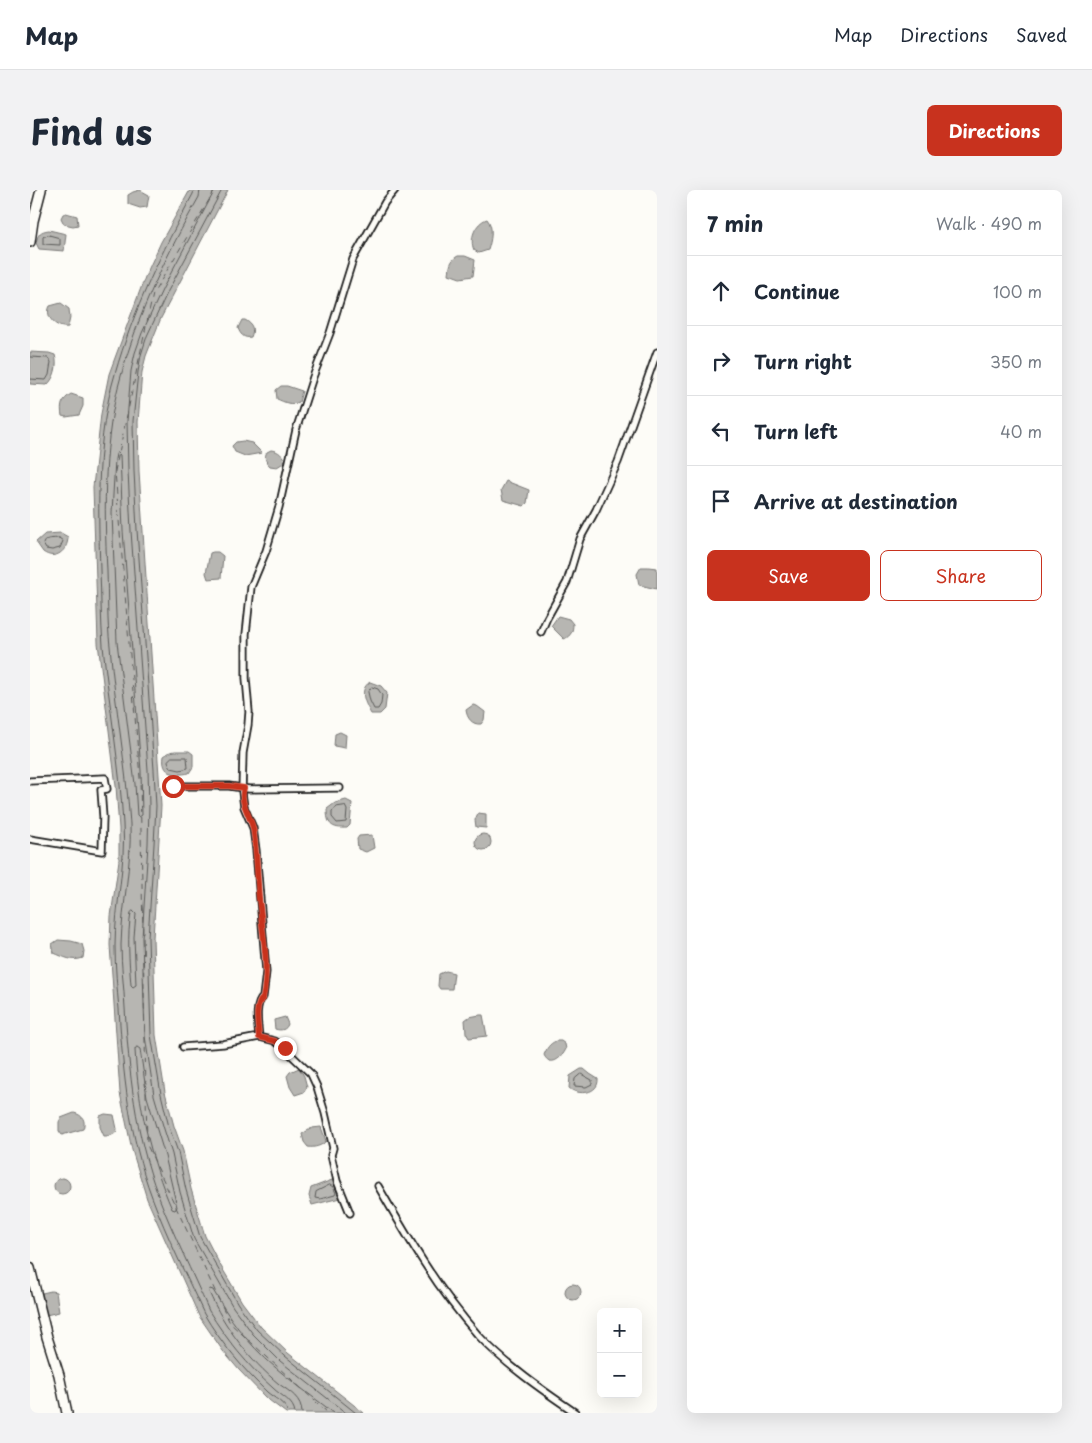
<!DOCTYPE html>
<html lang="en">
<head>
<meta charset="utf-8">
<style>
  :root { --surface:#fff; --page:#f2f2f3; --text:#1f2937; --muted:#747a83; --line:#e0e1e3; --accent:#c8321e }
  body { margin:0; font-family:"Playpen Sans",sans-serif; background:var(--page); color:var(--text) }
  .controls { position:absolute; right:15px; bottom:15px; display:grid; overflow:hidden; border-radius:8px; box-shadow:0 5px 20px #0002 }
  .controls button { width:45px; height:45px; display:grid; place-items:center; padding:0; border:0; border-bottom:1px solid var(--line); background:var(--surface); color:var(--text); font:25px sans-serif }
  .stop { position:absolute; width:15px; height:15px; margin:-11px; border:4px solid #c8321e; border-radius:50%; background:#fff }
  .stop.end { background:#c8321e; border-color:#fff; box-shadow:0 1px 5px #0008 }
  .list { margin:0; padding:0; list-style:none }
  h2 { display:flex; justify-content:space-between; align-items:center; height:65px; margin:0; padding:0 20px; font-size:21px }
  h2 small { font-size:16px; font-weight:400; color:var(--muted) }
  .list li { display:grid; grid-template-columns:32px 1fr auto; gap:15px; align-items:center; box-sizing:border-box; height:70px; padding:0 20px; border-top:1px solid var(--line) }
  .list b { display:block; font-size:19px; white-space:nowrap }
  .list em { font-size:16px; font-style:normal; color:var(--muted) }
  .actions { display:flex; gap:10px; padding:15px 20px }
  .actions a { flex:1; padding:11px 0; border:1px solid var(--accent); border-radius:8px; text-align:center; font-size:18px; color:var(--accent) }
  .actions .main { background:var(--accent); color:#fff }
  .icon { flex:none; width:28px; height:28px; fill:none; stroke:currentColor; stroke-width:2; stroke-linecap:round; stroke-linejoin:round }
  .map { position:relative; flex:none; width:627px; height:1223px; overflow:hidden; border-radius:8px }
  header { display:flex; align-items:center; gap:30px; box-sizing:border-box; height:70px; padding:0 25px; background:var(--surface); border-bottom:1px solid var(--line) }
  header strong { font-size:24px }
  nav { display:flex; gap:28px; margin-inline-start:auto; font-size:18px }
  .intro { display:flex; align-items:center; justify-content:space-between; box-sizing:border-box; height:120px; padding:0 30px }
  h1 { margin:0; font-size:35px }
  .button { padding:12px 22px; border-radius:8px; background:var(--accent); color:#fff; font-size:18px; font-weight:700 }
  main { display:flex; gap:30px; padding:0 30px }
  aside { flex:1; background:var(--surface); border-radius:8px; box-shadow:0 5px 20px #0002 }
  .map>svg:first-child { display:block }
</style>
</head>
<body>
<header>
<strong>Map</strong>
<nav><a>Map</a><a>Directions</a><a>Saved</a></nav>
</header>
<div class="intro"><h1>Find us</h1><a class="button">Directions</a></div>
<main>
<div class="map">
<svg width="627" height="1223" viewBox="0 0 627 1223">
  <rect width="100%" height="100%" fill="#fdfcf7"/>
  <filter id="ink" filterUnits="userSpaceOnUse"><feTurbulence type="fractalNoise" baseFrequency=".02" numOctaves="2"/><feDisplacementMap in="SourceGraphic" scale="10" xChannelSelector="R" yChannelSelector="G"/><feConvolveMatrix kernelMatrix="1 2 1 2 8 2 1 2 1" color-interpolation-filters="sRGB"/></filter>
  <g filter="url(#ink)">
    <path fill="#b7b6b2" stroke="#797876" d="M110,0l9,5 -2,12 -7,1 -12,-4v-9l5,-3z
      M160,0h38l-67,128 -15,38 -4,16 -4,50 1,49 22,335 -8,132 3,97 9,57 9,34 9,25 8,38 14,47 14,27 23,39 19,25 27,26 76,60h-78l-21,-16 -26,-27 -16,-19 -24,-35 -52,-117 -15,-49 -12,-57 -10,-148 1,-29 8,-56v-31l-3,-43 -18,-143 -5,-156 8,-73 8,-40 36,-97 16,-35z
      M36,23l11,3 1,9 -5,1 -9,-2 -3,-6 2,-4z
      M457,29c7,8 4,22 1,31l-9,3 -5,-3c-5,-11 1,-27 13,-31z
      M19,40l17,4 -2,17 -25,-2 -3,-6c2,-9 4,-12 13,-13z
      M428,66h7l10,4 -2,16 -13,2 -11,-4c1,-8 1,-14 9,-18z
      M31,113l8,6 1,9 -2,9c-11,2 -24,-10 -18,-21z
      M212,130h3c8,4 9,10 6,17 -7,2 -11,-3 -13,-9z
      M0,162l19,1 6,2c3,10 0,23 -8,30l-17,-1z
      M251,196h6l15,5 -3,11c-7,4 -15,0 -22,-3l-1,-9z
      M41,204l12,4v8l-4,9 -13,2 -4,-1c-2,-11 0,-16 9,-22z
      M213,251l9,2 10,10 -17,3 -10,-4 -3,-6 4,-4z
      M241,260c8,1 12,5 14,12l-8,5 -7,-1c-5,-5 -6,-9 -3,-14z
      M476,291l23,9 -2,13 -3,3 -21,-6 -2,-10z
      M31,343l7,4c0,14 -13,24 -25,15l-7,-10 9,-8z
      M183,362h5l5,4 -2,22 -13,1 -2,-6 4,-20z
      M611,377h7l9,1v21l-18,-4 -2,-11z
      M528,426l11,3 4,5c0,7 -2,12 -9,15l-13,-13z
      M340,492l11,4 6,7 -2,16 -5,5h-9c-6,-11 -13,-24 -1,-32z
      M443,515l4,1 8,6 -1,8 -3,4c-9,1 -14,-6 -15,-14z
      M310,542l6,3 -1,13 -11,-2 1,-12z
      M145,561h14l4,3v13l-4,6c-14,3 -28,1 -25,-17l6,-4z
      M316,610l6,3 -2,22 -3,3c-16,1 -20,-4 -20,-19l8,-6z
      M448,623l8,1v14l-10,-1 -1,-7z
      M445 652a8 8 0 1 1 16 0a8 8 0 1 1-16 0Z
      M342,645l2,13 -8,4 -8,-3 -1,-10 2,-3z
      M28,750l13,1 11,3 2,7 -1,7c-11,4 -19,-1 -29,-5l-2,-9z
      M416,781l8,2 -2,16h-12l-2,-3 1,-12z
      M450,825h3l4,21 -18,2 -3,-5 -1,-13 4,-3z
      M255,827l3,7c-2,6 -7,7 -13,5l-1,-9z
      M526,851h5l4,3 1,5c-4,9 -16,19 -22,6 3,-7 5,-11 12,-14z
      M269,878l5,8 3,11 -3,5 -9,3 -5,-8 -3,-11 3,-4z
      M551,879h3l6,5 8,5c1,15 -20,17 -29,9l1,-12z
      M44,923c9,2 12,8 9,16l-21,6 -3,-4v-9l2,-4z
      M75,924l9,1 3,14c0,6 -8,7 -13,7l-4,-9v-11z
      M291,937l5,14c-4,5 -12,7 -18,6l-4,-5 -2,-8 10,-6z
      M24 996a8 8 0 1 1 16 0a8 8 0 1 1-16 0Z
      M302,990l5,1 5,13 -2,4 -28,7 -3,-9 2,-8z
      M535 1102a8 8 0 1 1 16 0a8 8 0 1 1-16 0Z
      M21,1101l5,1 3,20 -13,3 -4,-22z"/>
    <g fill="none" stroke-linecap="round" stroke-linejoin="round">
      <path stroke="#5a5a58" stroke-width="1" d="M164,0l-1,4c-31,57 -60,117 -78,180 -19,64 -17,131 -15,196 1,25 1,51 3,76 6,59 17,119 20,178 3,41 -8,81 -8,122 0,21 2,42 4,63 4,65 10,127 33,188 15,40 34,78 52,117 17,29 39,55 63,78 7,6 20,12 21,21
        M170,0l-1,7c-32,57 -61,116 -78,179 -18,63 -17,130 -14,195 1,25 0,50 3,75 5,60 16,118 20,178 2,41 -8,80 -9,121 0,21 3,42 4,63 4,64 10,126 33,187 15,39 34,77 51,116 17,28 39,55 64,77 8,8 21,13 22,25
        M185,0l-52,98 -21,45 -7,20 -4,18 -4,50 1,50 3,60 17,239 1,36 -1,38 -6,94 3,98 9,59 10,34 8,25 8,38 14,47 39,68 20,27 27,27 66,52
        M192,0l-54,101 -21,45 -6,19 -3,17 -5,49 1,50 3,59 17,240 2,36 -2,38 -6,94 3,97 10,59 8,33 9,25 8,38 14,47 38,67 19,26 28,26 71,57
        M19,45l11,3v7l-17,-1v-7z
        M0,167l18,1 3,4 -2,13 -3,5 -16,-1
        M88,263l2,2 3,76 18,240 1,44 -3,2 -2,-2 -2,-31 -18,-142 -5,-129 3,-54 1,-5z
        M29,348l4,3 -3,7 -8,2 -6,-1 -3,-5c2,-7 10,-5 16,-6z
        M342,497l6,2 4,6 -1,9 -3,5h-4l-4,-8 -2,-9z
        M142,567h15l1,11 -8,2 -9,-2 -3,-7z
        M315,616l2,4 -1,12 -9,1 -5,-6v-6l5,-4z
        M103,721l3,3 -2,23 2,48 -3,2 -2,-2c-2,-24 -4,-49 0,-72z
        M107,857l3,2 7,48 18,59 12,51 -2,3 -3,-1c-22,-50 -34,-105 -37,-159z
        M551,884l11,6v4l-6,3 -12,-1 1,-7z
        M300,995l3,2 3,6 -1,2 -15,4 -5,-1 1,-6z
        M272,1223c0,-15 -12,-21 -23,-29 -29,-24 -55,-57 -70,-92l1,-3 3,1c10,17 20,33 33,48 24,29 58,52 88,75"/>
      <path stroke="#5a5a58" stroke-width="1" stroke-dasharray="6 5" stroke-linecap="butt" d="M185,0l-62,104 -38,177 25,307 7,367 83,178 98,90"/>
      <g stroke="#1c1c1c" stroke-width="9">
        <path id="minor" d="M511,442l6,-14 20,-36 13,-43 16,-29 22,-48 39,-110
          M0,591l75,-3 2,11 -6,1 2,27 -1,34 -72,-12
          M143,596h56l20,3 91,-1
          M229,847l16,4 10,8 26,25 6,13 8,26 8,35 -2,7 6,26 13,32
          M153,857l40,-3 36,-7c-1,-12 -5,-32 4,-40l3,-25 -10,-122 -3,-22 -9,-21 -2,-15 1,-39 5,-28 1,-13 -3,-34v-44l5,-47 15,-36 13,-44 17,-77 17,-53 17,-44 23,-74 32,-57 10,-12
          M348,996c30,52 60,104 100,149 28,30 64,55 98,78"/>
      </g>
      <g stroke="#1c1c1c" stroke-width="12">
        <path id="trunk" d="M0,52l3,-21 8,-31
          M0,1078l17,69 12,38 8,38"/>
      </g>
      <use href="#minor" stroke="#fdfcf7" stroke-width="5.5"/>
      <use href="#trunk" stroke="#fdfcf7" stroke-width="9"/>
    </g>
  </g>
  <g fill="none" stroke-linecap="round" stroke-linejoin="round" filter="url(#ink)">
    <path stroke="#c8321e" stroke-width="6" d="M143,596h56l15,2c-5,14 6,27 9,40 4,23 4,47 6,70 3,32 11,67 4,100 -9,7 -5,27 -4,39l16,4 10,7"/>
  </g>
</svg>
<div class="controls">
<button>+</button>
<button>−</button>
</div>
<div class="stop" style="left:143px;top:596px"></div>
<div class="stop end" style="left:255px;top:858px"></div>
</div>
<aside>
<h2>7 min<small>Walk · 490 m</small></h2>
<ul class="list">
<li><svg class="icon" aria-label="ahead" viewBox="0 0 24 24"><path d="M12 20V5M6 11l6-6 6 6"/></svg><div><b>Continue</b></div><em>100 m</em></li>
<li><svg class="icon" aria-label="right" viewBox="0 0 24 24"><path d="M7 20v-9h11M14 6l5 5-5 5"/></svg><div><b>Turn right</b></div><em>350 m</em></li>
<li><svg class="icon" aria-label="left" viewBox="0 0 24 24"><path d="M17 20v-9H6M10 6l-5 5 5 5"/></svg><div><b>Turn left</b></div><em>40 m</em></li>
<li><svg class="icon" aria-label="arrive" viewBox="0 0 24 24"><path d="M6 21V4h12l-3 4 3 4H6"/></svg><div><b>Arrive at destination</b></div></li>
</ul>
<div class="actions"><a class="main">Save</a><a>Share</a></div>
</aside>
</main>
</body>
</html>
